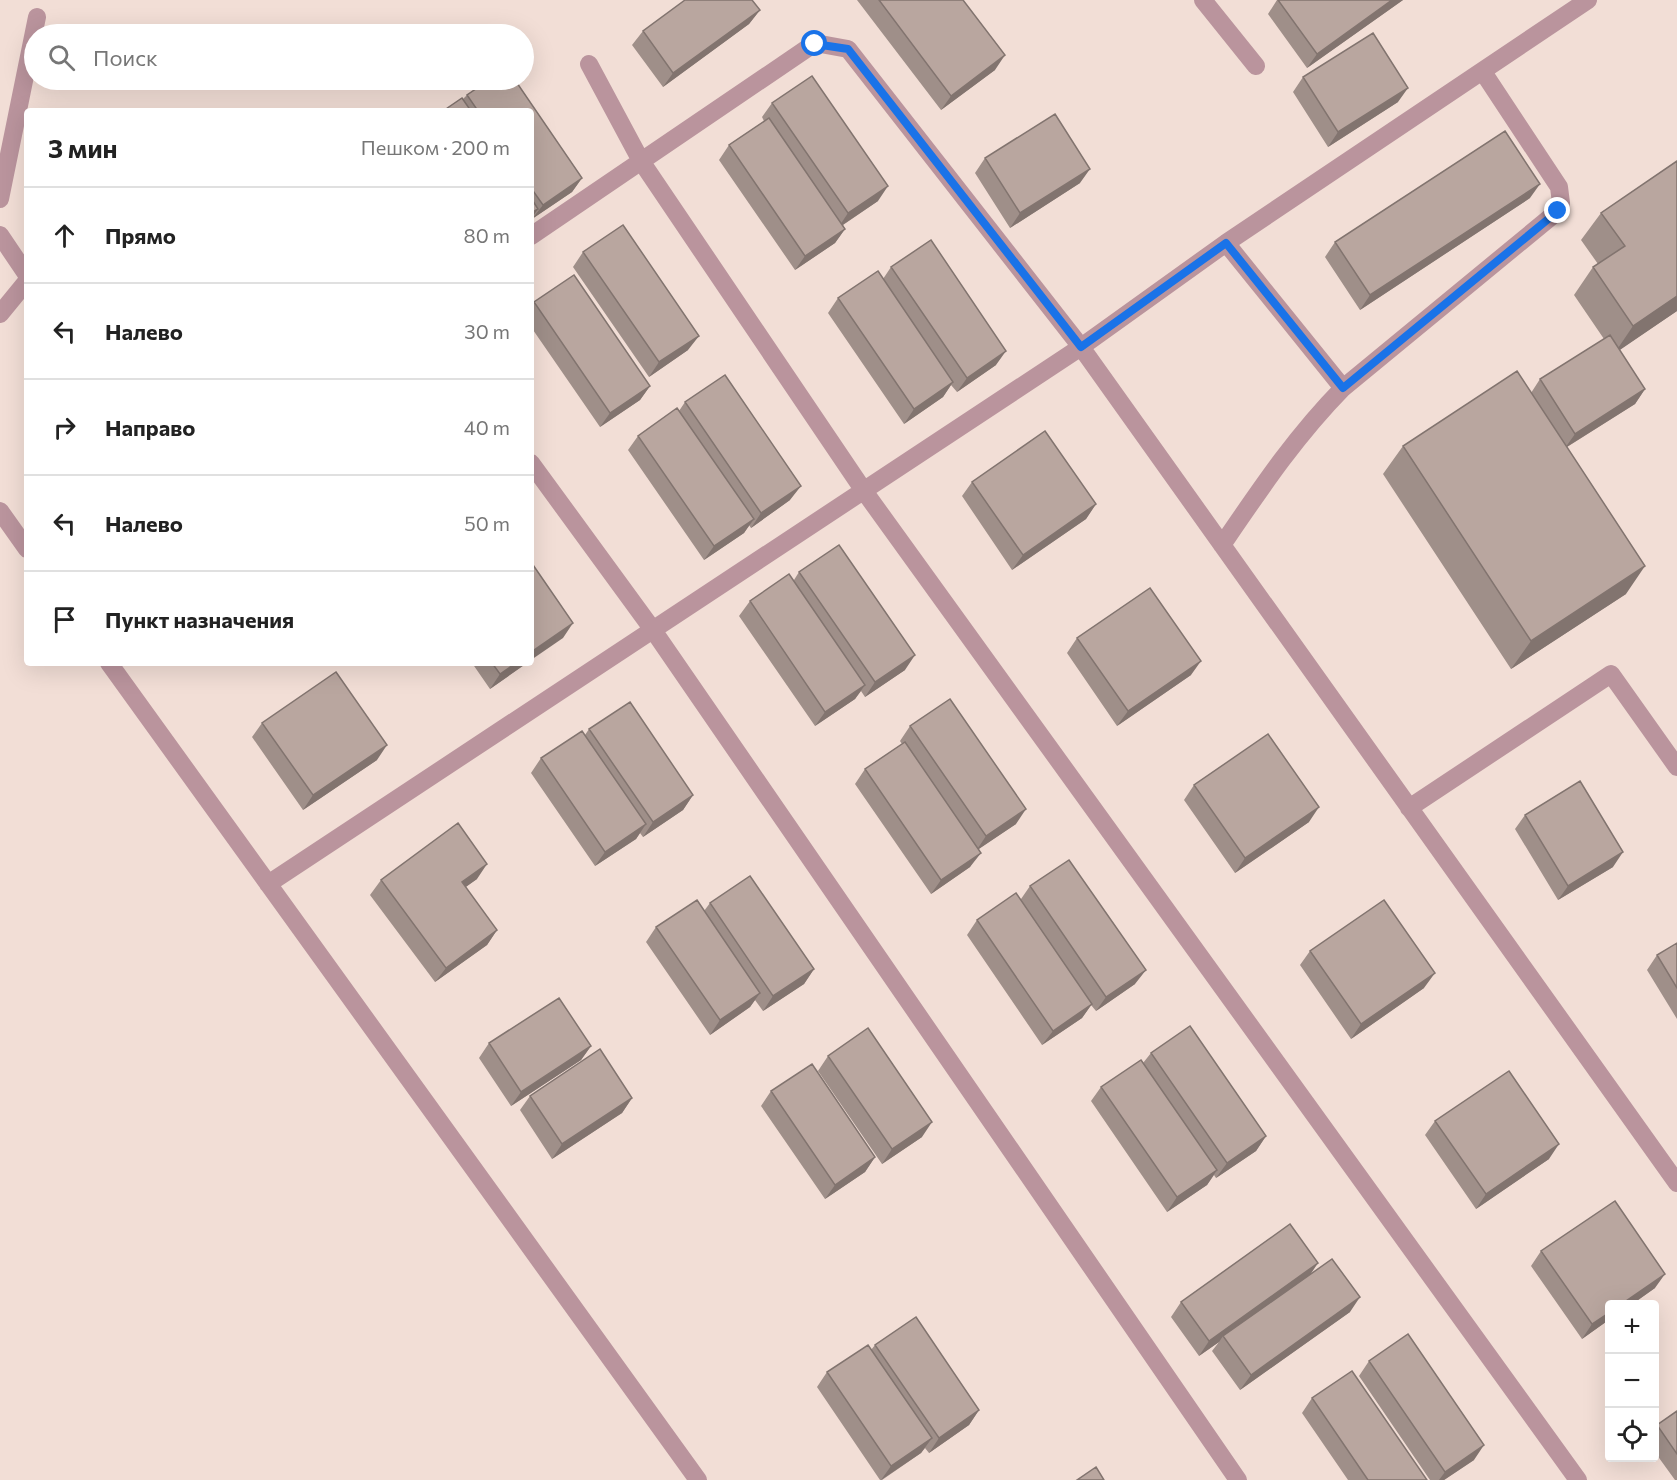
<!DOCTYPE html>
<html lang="ru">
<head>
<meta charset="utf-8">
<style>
  :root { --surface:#fff; --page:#f6f6f6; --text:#222; --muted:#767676; --line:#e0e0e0 }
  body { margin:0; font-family:Commissioner,sans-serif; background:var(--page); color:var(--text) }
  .controls { position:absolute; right:18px; bottom:18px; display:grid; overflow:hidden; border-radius:6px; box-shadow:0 6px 24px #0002 }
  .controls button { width:54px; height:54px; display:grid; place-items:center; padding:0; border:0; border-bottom:2px solid var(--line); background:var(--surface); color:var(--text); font:30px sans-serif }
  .stop { position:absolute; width:18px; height:18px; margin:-14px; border:4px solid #1a73e8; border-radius:50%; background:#fff }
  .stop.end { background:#1a73e8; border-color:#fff; box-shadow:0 2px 6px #0008 }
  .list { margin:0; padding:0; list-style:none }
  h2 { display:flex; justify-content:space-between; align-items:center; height:78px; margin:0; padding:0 24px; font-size:26px }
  h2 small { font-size:20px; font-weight:400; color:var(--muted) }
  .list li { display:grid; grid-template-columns:39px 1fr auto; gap:18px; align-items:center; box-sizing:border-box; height:96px; padding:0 24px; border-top:2px solid var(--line) }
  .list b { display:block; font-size:22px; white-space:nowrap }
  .list em { font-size:20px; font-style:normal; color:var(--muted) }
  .icon { flex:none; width:33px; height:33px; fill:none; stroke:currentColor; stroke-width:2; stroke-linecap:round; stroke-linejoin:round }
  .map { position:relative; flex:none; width:1677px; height:1480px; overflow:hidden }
  .search { position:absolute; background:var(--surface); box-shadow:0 6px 24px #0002; left:24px; top:24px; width:510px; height:66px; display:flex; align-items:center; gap:15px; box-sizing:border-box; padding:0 21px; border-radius:33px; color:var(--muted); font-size:22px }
  .panel { position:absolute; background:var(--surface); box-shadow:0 6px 24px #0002; left:24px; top:108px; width:510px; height:558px; border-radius:6px }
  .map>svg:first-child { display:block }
</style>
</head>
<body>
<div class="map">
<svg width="1677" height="1480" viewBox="0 0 1677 1480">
  <rect width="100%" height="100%" fill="#f2ded6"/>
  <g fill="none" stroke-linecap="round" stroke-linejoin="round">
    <path stroke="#ba949d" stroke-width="18" d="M1203,0l53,66
      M589,64l52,97 223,330 714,989
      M0,199l37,-182
      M0,235l27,40
      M531,236l284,-193 33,6 233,298 596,836
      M1226,243l117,145
      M0,314l27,-33
      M531,463l122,167 585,850
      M0,511l27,38
      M1222,545c39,-57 73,-108 121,-157l215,-177 3,-8 -2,-16 -76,-115
      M109,663l589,817
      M1409,808l202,-134 66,93
      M268,884l813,-537 145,-104 362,-243"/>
  </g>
  <path fill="#9f8f89" d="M857,0h106l32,70 -54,40z
    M1277,0h126l-96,68 -39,-54z
    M760,10l-11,14 -86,63 -31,-42 11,-14z
    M1303,77l95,25 -70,45 -35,-55z
    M489,80h26l67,98 -10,14 -40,27v-1l-1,1v-108h-88l19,-13 1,1 4,-4z
    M772,103l106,98 -35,24 2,4 -10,14 -40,27 -76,-110 10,-15 35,-24 -2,-4z
    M985,158l95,25 -70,45 -35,-55z
    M1677,161v150l-58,39 26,39 -10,15 -68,43 59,147 -115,75 -128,-195 20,-28 128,-53 9,-14 64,-40 -30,-44 19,-28 5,-3 -17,-24 20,-27z
    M1530,198l-170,112 -35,-53 10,-15z
    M583,252l105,98 -39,27 -76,-110z
    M891,267l105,98 -39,27 -6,-7 -8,12 -39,27 -76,-111 10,-15 45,-19z
    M534,302l116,84 -10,14 -40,27 -69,-100v-20z
    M685,402l105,98 -39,28 -2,-3 -5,8 -40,27 -76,-110 10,-14 41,-25z
    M972,482l124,22 -10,15 -74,51 -50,-74z
    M799,572l106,98 -40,27 -4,-6 -6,8 -40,27 -76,-110 11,-15 44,-21z
    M1077,638l114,37 -74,51 -50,-73z
    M472,663h55l-37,26z
    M262,723l115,37 -74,50 -51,-73z
    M910,726l106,98 -38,25 -8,18 -39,27 -76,-110 10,-15 37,-25 -2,-3z
    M589,729l104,66 -10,15 -40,27 -3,-4 -4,6 -41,27 -64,-93 10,-15 44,-23z
    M1194,785l115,37 -74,51 -51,-73z
    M1525,815l88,52 -55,33 -43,-71z
    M477,879l-12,8 32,43 -10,15 -52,37 -65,-87 11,-15z
    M1030,886l105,98 -39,27 -5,-6 -9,13 -40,27 -75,-110 10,-15 44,-21z
    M710,903l104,66 -10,15 -41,27 -8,-11 -5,7 -40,28 -64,-93 10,-15 48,-16z
    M1677,943v76l-30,-49 10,-15z
    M1310,951l114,37 -73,51 -51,-74z
    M489,1043l102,3 -10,14 -70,46 -32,-48z
    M1151,1053l115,83 -10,15 -40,27 -2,-3 -7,10 -40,27 -76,-111 10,-14 42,-24z
    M828,1056l94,81 -40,27 -64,-93z
    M771,1091l104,66 -10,15 -40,27 -64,-93z
    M530,1096l102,2 -10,15 -70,46 -32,-49z
    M1435,1121l114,38 -73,50 -51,-74z
    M1541,1251l114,37 -24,17h-21v14l-28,20 -51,-73z
    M1311,1273l39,39 -110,78 -28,-39 7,-9 -20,14 -28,-39 10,-15z
    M875,1345l104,65 -10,15 -40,28 -4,-5 -4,5 -39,27h-2l-63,-93 10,-15 44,-22z
    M1369,1361l105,99 -30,20h-14l-71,-104z
    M1312,1398l115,82h-79l-46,-67z
    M1677,1411v69h-2l-21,-29v-22l3,-4z"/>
  <path fill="#82746f" d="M1392,0h11l-96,68 10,-14z
    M760,10l-11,14 -86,63 10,-14z
    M1005,55l-10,15 -54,40 10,-14z
    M1408,88l-10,14 -70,45 10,-15z
    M1090,169l-10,14 -70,45 10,-15z
    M582,178l-10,14 -40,27 11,-14z
    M1540,184l-10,14 -170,112 10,-15z
    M888,186l-10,15 -40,27 10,-15z
    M538,209l-7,10v-6z
    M845,229l-10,14 -40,27 10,-14z
    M1677,296v15l-63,43 19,-28z
    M699,336l-11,14 -39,27 10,-15z
    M1006,351l-10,14 -39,27 10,-14z
    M953,382l-10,15 -39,27 10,-15z
    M650,386l-10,14 -40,27 10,-14z
    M1645,389l-10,15 -70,44 10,-14z
    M801,486l-11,14 -39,28 10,-15z
    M1096,504l-10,15 -74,51 11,-15z
    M754,519l-10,14 -40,27 10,-14z
    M1645,566l-19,28 -115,75 20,-28z
    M573,623l-10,15 -32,22v-8z
    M915,655l-10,15 -40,27 10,-15z
    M1201,661l-10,14 -74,51 11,-15z
    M516,663h11l-37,26 10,-15z
    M865,685l-10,14 -40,27 10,-14z
    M387,745l-10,15 -74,50 10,-15z
    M693,795l-10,15 -40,27 10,-15z
    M1319,807l-10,15 -74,51 10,-15z
    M1026,809l-10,15 -40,27 10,-15z
    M646,824l-10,15 -41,27 10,-14z
    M1623,852l-10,15 -55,33 10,-14z
    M981,853l-11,14 -39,27 10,-14z
    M487,864l-10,15 -25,18 10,-15z
    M497,930l-10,15 -52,37 11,-14z
    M814,969l-10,15 -41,27 10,-15z
    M1146,970l-11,14 -39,27 10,-14z
    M1435,973l-11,15 -73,51 10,-15z
    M760,993l-10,14 -40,28 10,-15z
    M1092,1004l-10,14 -40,27 11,-14z
    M591,1046l-10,14 -70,46 10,-14z
    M632,1098l-10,15 -70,46 10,-15z
    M932,1122l-10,15 -40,27 10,-15z
    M1266,1136l-10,15 -40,27 11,-15z
    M1559,1144l-10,15 -73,50 10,-15z
    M875,1157l-10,15 -40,27 10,-14z
    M1217,1170l-10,15 -40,27 10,-15z
    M1318,1263l-10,15 -85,58 -4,6 -20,14 10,-15z
    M1665,1274l-10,14 -24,17h-11z
    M1360,1297l-10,15 -110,78 11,-15z
    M1610,1312v7l-28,20 10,-15z
    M979,1410l-10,15 -40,28 10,-15z
    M932,1438l-11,15 -40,27 10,-14z
    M1484,1445l-10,15 -30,20h-5l6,-8z"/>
  <path fill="#b9a69f" stroke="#82746f" stroke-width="1.5" d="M685,0h67l8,10 -87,63 -30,-42z
    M879,0h84l42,55 -54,41z
    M1278,0h114l-75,54z
    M1373,33l35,55 -70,44 -35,-55z
    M812,76l76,110 -40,27 -76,-110z
    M489,80h26l67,98 -39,27 -12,-17v-77h-53l-11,-16z
    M462,98l9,13h-28z
    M1055,114l35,55 -70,44 -35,-55z
    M769,118l76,111 -40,27 -76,-111z
    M1505,131l35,53 -170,111 -35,-53z
    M1677,161v135l-44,30 -40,-59 32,-21 -24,-33z
    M531,198l7,11 -7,4z
    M623,225l76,111 -40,26 -76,-110z
    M931,240l75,111 -39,27 -76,-111z
    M878,271l75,111 -39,27 -76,-111z
    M574,275l76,111 -40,27 -76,-111z
    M1610,335l35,54 -70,45 -35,-55z
    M1517,371l128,195 -114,75 -128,-195z
    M725,375l76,111 -40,27 -76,-111z
    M677,408l77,111 -40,27 -76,-110z
    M1045,431l51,73 -73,51 -51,-73z
    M839,545l76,110 -40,27 -76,-110z
    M531,562l42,61 -42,29z
    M789,574l76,111 -40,27 -75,-111z
    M1150,588l51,73 -73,50 -51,-73z
    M492,663h24l-16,11z
    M336,672l51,73 -74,50 -51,-72z
    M950,699l76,110 -40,27 -76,-110z
    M630,702l63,93 -40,27 -64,-93z
    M582,731l64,93 -41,28 -64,-94z
    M1268,734l51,73 -74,51 -51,-73z
    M905,742l76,111 -40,27 -76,-111z
    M1580,781l43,71 -55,34 -43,-71z
    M458,823l29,41 -25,18 35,48 -51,38 -65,-88z
    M1069,860l77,110 -40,27 -76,-111z
    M750,876l64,93 -41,27 -63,-93z
    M1016,893l76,111 -39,27 -76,-111z
    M697,900l63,93 -40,27 -64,-93z
    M1384,900l51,73 -74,51 -51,-73z
    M1677,943v45l-20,-33z
    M559,998l32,48 -70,46 -32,-49z
    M1190,1026l76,110 -39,27 -76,-110z
    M868,1028l64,94 -40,27 -64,-93z
    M600,1049l32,49 -70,46 -32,-48z
    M1141,1060l76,110 -40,27 -76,-110z
    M812,1064l63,93 -40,28 -64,-94z
    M1509,1071l50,73 -73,50 -51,-73z
    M1615,1201l50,73 -45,31h-10v7l-18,12 -51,-73z
    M1290,1224l28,39 -109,78 -28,-39z
    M1332,1259l28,38 -109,78 -28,-39z
    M916,1317l63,93 -40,28 -64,-93z
    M1408,1334l76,111 -39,27 -76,-111z
    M868,1345l64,93 -41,28 -64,-94z
    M1352,1371l75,109h-59l-56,-82z
    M1677,1411v43l-20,-29z
    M1096,1467l8,13h-27z"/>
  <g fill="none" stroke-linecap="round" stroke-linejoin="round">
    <path stroke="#1a73e8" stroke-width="8" d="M815,44l33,5 233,298 145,-104 117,145 215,-177"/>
  </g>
</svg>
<div class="controls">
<button>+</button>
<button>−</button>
<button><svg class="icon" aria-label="locate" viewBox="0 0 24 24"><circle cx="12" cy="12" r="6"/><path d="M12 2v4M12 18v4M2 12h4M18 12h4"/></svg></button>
</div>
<div class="stop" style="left:815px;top:44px"></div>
<div class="stop end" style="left:1558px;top:211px"></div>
<div class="search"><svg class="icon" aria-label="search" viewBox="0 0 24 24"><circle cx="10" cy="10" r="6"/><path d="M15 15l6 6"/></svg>Поиск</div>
<section class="panel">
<h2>3 мин<small>Пешком · 200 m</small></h2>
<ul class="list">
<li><svg class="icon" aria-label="ahead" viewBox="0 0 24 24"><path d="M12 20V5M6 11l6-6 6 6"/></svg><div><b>Прямо</b></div><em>80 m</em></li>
<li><svg class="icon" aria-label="left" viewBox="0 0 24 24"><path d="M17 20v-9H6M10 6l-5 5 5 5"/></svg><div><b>Налево</b></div><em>30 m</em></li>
<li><svg class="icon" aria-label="right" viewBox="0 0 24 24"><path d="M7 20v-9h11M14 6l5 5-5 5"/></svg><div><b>Направо</b></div><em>40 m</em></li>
<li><svg class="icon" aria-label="left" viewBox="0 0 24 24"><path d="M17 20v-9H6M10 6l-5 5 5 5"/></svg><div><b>Налево</b></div><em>50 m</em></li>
<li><svg class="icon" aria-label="arrive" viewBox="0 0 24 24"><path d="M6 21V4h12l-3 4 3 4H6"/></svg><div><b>Пункт назначения</b></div></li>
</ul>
</section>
</div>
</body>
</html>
